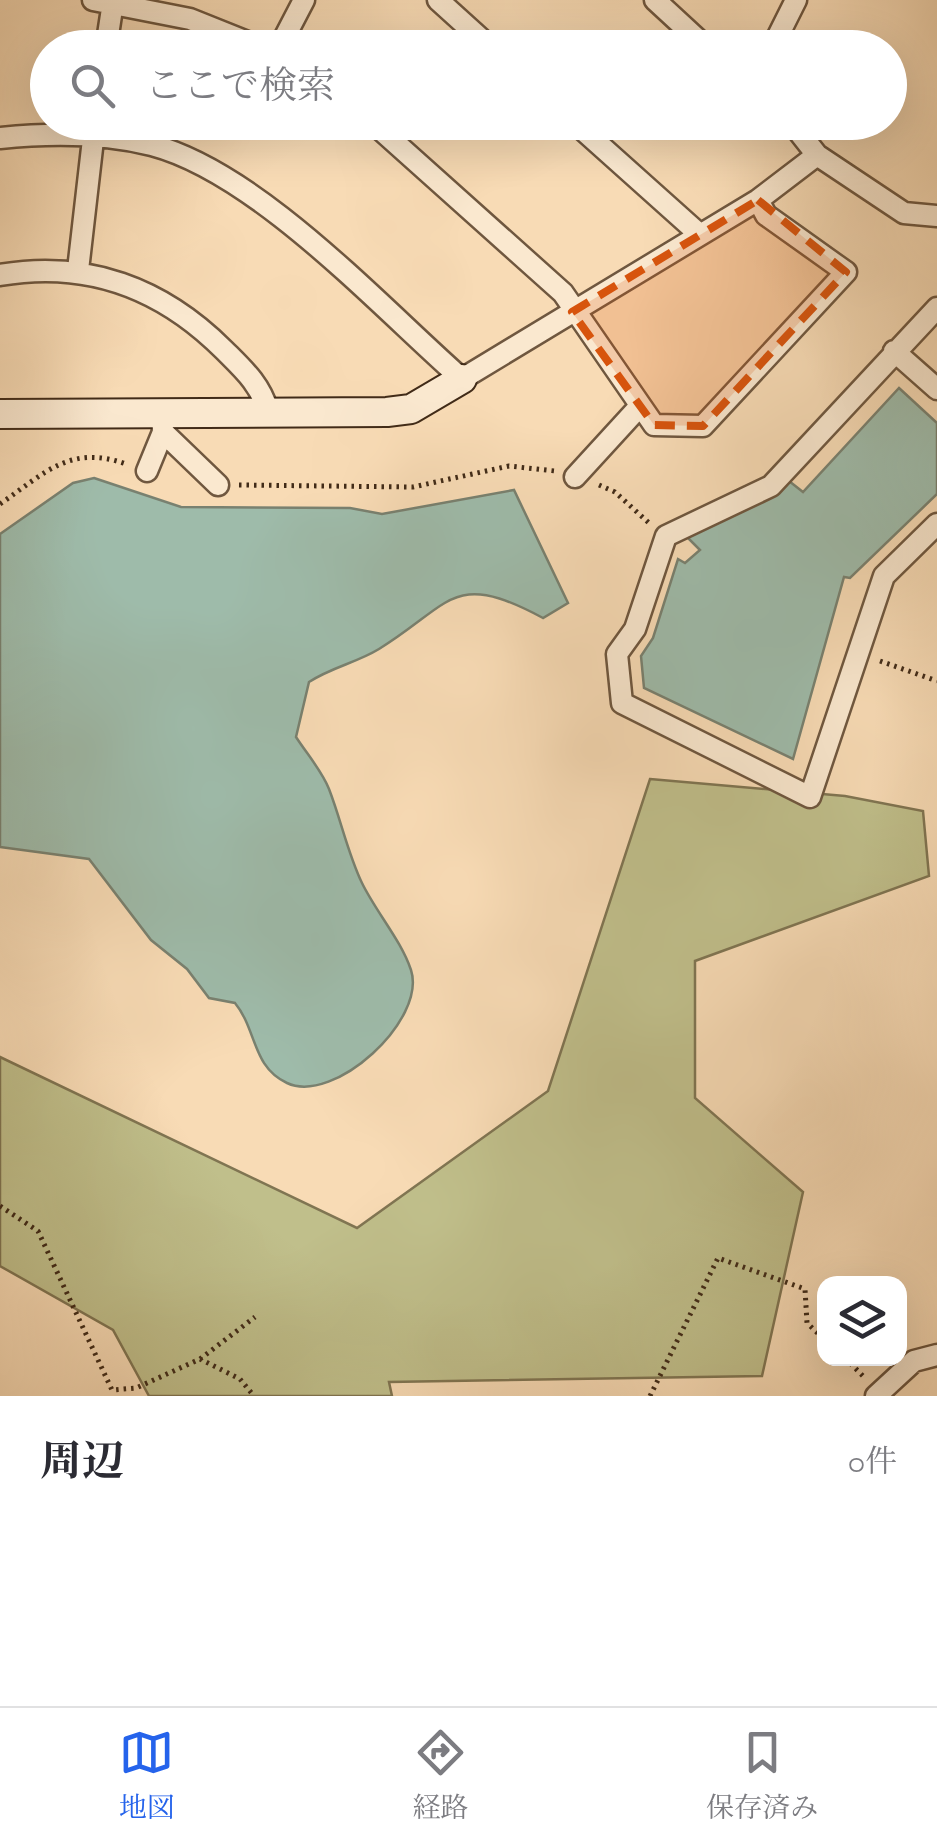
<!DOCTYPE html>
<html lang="ja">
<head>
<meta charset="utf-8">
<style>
  :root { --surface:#fff; --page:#f2f2f3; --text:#2b2b33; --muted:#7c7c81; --line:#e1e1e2; --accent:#2563eb }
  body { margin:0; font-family:"Sorts Mill Goudy","Noto Serif JP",serif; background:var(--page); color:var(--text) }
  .controls { position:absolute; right:30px; bottom:30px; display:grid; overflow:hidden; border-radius:20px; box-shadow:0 10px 40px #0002 }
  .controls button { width:90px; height:90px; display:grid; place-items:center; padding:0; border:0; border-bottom:2px solid var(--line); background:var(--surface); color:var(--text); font:50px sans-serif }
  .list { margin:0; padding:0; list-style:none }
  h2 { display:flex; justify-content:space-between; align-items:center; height:130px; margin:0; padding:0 40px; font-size:42px }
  h2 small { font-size:32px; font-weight:400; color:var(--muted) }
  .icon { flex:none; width:55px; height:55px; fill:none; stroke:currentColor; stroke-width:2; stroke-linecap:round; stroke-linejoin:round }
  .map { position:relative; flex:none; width:937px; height:1396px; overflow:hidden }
  .search { position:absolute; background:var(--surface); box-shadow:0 10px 40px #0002; left:30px; right:30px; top:30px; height:110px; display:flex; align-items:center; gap:25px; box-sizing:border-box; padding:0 35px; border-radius:55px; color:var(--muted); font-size:38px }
  .sheet { height:310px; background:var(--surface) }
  nav { display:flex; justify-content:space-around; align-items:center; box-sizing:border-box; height:140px; border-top:2px solid var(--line); background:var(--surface); font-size:28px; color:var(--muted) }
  nav a { display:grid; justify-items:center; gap:5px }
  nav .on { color:var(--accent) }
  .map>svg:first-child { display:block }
</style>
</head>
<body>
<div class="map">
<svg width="937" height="1396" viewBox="0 0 937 1396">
  <rect width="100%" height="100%" fill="#f8dbb5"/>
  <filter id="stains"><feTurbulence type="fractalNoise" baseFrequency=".002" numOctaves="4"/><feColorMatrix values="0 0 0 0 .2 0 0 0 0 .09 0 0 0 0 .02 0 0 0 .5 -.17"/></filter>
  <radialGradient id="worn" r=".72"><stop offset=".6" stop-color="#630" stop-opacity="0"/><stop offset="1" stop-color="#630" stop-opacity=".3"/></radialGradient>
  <path fill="#c0bf8b" stroke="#807552" stroke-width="2.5" d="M650,779l195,17 78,15 6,65 -234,85v137l108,94 -41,184 -373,6 3,14h-243l-36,-66 -113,-64v-209l357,171 191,-137z"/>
  <path fill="#9ebbaa" stroke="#798170" stroke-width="2.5" d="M899,388l38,35v71l-87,84 -6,-1 -51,182 -149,-71 -3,-32 12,-18 25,-79 7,4 15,-13 -13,-13 102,-56 14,11z
    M94,478l87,29 169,1 32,6 132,-24 54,113 -25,15c-91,-49 -91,-14 -164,31 -23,14 -47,18 -70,33l-13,55c11,17 26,34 33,52 12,31 19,65 33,94 14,29 39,57 49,87 16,50 -77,135 -124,113 -35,-16 -30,-53 -52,-80l-26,-5 -22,-29 -36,-29 -62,-81 -89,-12v-313l73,-51z"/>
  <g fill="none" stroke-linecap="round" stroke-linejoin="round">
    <g stroke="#6f573f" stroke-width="25">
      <path id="street" d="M93,0l97,19 72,29
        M438,0l53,48
        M655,0l52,48
        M106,48l7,-46
        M279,48l25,-48
        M772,48l24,-48
        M372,122l191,171 91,132 49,1 143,-154 -80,-57 -8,-15
        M574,122l124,111
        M0,138c49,-5 104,-5 152,7 106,28 227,161 310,234l296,-179 59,-45 -26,-33
        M817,155l87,58 33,3
        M78,270l17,-148
        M0,275c87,-15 162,13 224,75 20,20 36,34 44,61
        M937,308l-166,178 -105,50 -31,93 -18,25 5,49 188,94 74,-221 53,-52
        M894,351l43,38
        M162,412l1,20 55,53
        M147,471l16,-39
        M575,477l65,-71
        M876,1396l38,-35 23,-6"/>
    </g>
    <g stroke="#412b18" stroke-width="32">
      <path id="secondary" d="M0,414l387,-2 24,-3 51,-30"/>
    </g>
    <path stroke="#412b18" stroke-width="5" stroke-dasharray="2.5 5" stroke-linecap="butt" d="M239,485l174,2 96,-21 46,5
      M599,485l16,7 34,31
      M0,504c45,-31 70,-60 126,-40
      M880,661l57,20
      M0,1206l38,25 74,159 24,-2 64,-29 40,20 14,17
      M845,1358l19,19
      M200,1359l55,-42
      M650,1396l68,-138 87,31 2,34 17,16"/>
    <use href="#street" stroke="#fae8cf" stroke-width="20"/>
    <use href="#secondary" stroke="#fae8cf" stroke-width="28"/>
  </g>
  <path fill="#d7540d" fill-opacity="0.2" stroke="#d7540d" stroke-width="8" stroke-dasharray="20 12" stroke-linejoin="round" d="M758,200l88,72 -143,154 -49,-1 -82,-113z"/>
  <rect width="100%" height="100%" filter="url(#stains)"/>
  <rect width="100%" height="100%" fill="url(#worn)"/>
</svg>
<div class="controls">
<button><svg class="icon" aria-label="layers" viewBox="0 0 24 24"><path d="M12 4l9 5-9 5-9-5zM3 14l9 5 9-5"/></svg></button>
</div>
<div class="search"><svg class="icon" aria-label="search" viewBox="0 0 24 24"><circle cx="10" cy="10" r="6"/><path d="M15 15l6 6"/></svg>ここで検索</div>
</div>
<section class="sheet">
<h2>周辺<small>0件</small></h2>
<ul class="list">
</ul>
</section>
<nav>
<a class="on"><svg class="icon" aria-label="map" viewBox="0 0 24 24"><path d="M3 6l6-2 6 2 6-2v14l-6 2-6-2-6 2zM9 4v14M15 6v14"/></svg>地図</a>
<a><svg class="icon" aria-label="directions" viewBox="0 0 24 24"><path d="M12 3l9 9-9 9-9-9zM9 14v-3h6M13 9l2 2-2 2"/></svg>経路</a>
<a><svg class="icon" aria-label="saved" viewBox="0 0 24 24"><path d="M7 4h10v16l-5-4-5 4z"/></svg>保存済み</a>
</nav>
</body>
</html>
